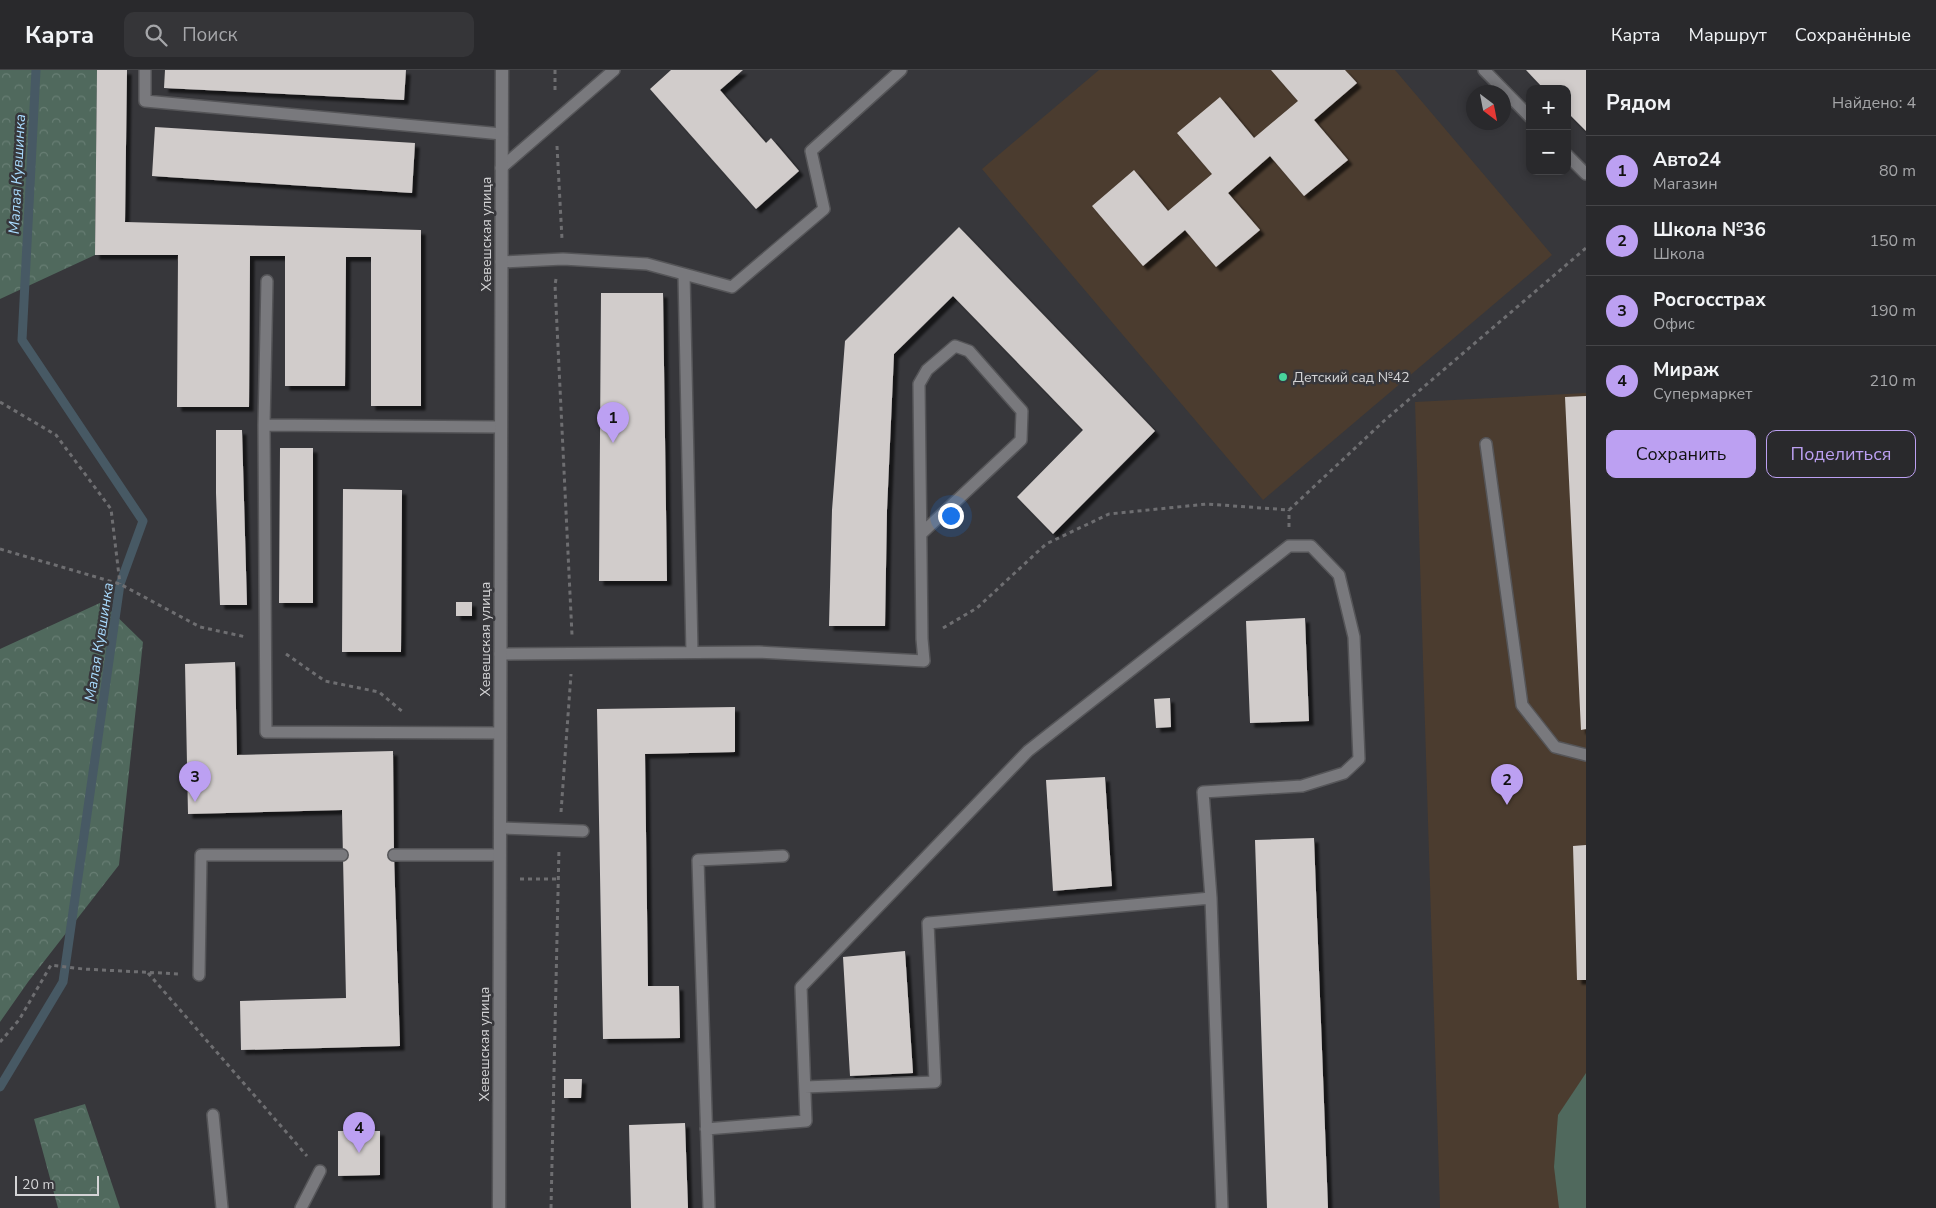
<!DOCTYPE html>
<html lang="ru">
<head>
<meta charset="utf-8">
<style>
  :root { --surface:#29292c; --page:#353538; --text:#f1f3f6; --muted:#a5a6a9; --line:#454548; --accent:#bca0f2 }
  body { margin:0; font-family:"Nunito Sans",sans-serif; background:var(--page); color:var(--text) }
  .controls { position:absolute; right:15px; top:15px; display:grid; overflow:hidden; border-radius:10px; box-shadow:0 2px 8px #0003 }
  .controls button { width:45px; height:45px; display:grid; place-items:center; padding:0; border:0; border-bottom:1px solid var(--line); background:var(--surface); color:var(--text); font:25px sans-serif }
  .compass { position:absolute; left:1466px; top:15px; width:45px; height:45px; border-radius:50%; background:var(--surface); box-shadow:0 2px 8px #0003; rotate:148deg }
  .scale { position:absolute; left:15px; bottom:12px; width:84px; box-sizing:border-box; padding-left:5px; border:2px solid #d4d4d6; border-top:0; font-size:14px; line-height:18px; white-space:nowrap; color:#d4d4d6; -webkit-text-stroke:4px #37373b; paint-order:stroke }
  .you { position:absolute; left:950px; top:445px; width:18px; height:18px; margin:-12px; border:4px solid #fff; border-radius:50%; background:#1a73e8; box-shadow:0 0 0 8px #1a73e833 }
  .badge { display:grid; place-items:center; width:32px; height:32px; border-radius:50%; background:var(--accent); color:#111; font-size:16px; font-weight:700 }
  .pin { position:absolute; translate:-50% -41px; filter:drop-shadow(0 1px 2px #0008) }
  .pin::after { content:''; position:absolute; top:26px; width:18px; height:15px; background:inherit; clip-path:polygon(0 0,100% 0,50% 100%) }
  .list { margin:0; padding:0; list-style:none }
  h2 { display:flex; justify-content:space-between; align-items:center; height:65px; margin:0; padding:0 20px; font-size:21px }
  h2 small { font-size:16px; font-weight:400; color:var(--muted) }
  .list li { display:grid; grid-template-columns:32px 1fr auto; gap:15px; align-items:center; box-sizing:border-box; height:70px; padding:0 20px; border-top:1px solid var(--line) }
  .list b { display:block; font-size:19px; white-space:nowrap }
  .list p { margin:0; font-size:16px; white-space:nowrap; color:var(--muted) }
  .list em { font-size:16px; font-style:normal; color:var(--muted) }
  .actions { display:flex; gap:10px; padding:15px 20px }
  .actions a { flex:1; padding:11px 0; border:1px solid var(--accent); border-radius:10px; text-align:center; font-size:18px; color:var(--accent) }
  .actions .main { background:var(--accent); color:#111 }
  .icon { flex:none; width:28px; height:28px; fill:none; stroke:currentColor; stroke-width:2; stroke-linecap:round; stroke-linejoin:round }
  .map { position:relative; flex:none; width:1586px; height:1138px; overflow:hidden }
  header { display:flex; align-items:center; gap:30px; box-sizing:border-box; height:70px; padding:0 25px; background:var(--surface); border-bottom:1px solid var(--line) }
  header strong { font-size:24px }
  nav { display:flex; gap:28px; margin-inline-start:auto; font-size:18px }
  .search { width:350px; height:45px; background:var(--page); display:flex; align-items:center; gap:12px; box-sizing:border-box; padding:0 18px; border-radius:10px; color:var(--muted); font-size:19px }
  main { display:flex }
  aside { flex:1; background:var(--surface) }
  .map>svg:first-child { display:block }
</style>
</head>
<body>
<header>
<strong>Карта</strong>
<div class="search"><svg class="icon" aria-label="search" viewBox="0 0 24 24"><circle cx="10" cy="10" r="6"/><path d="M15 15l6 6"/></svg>Поиск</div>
<nav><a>Карта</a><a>Маршрут</a><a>Сохранённые</a></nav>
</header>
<main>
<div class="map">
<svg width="1586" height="1138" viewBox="0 0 1586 1138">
  <defs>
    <pattern id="forest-crowns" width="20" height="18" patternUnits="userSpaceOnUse" patternTransform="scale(1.25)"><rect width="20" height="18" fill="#50695d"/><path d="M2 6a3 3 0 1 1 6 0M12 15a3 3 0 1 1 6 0" fill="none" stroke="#687e74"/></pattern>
    <filter id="shadow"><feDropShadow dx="4.5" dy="4.5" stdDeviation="1" flood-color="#0009"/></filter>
  </defs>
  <rect width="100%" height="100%" fill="#37373b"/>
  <path fill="#4b3c2f" d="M1099,0h296l157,185 -289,245 -281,-331z
    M1586,323v815h-146l-25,-806z"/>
  <path fill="#50695d" d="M1586,1003v135h-27l-5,-41 4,-52z"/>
  <path fill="url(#forest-crowns)" d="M0,0h97l-2,185 -95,44z
    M102,532l41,40 -24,223 -91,117 -28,40v-373z
    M85,1034l35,104h-62l-24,-89z"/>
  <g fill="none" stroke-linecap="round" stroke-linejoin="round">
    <path stroke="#475964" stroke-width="9" d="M0,1017l63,-105 57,-398 23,-63 -121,-181 14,-270"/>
  </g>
  <path fill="#d1cccb" filter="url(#shadow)" d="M97,0h30l-2,152 296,8v176h-50v-149h-25l-1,129h-60v-130h-35l-1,151h-72l1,-152h-83z
    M165,0h241l-2,30 -240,-12z
    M671,0h72l-23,20 46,53 5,-5 28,33 -43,38 -106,-120z
    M1271,0h74l12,13 -43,37 34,40 -44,36 -34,-40 -42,37 32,37 -44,37 -31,-37 -42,36 -51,-60 42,-36 34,41 44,-37 -35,-41 43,-36 34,41 44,-37z
    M1526,0h60v61l-19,-19v-23h-23z
    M155,57l260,16 -3,50 -260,-17z
    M959,157l196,204 -102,103 -36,-37 66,-67 -130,-134 -59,58 -7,156 -2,116h-56l3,-116 13,-169z
    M601,223h62l4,288h-68z
    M1586,326v333l-5,1 -16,-333z
    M216,360h26l5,175h-27l-4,-112z
    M280,378h33v155h-34z
    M343,419l59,1 -1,162h-59z
    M456,532h16v14h-16z
    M1305,548l4,103 -59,2 -4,-102z
    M235,592l2,93 156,-4 1,104 6,191 -159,4 -1,-49 106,-3 -4,-188 -154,4 -3,-150z
    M1170,628l1,29 -15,1 -2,-29z
    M735,637v45l-90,2 3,232h31l1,52 -77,1 -6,-330z
    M1105,707l7,109 -59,5 -7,-111z
    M1314,768l14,370h-61l-12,-368z
    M1586,775v135h-9l-4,-134z
    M905,881l8,122 -63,3 -7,-119z
    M564,1009h18l-1,19h-17z
    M685,1053l3,85h-57l-2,-83z
    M338,1061h42v44l-42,1z"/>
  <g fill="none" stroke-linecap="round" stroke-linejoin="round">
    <g stroke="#555558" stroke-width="14">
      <path id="lane" d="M145,0v31l357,33
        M1484,0l46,47
        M1567,85l19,19
        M501,98l113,-98
        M501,192l62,-3 84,5 85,23 92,-78 -13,-58 90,-81
        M684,204l8,378
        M267,211l-3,144 2,307 234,1
        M264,355l237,2
        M1486,374l36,261 33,42 31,8
        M500,584l259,-2 165,9 -2,-22 -3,-255 8,-14 28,-24 14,5 53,60 -1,29 -99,93
        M500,758l83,3
        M394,785h106
        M199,905l2,-120h141
        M805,1017l130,-5 -7,-159 283,-25
        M213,1045l9,93
        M706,1059l100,-8 -5,-134 227,-236 261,-205h22l28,29 15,62 5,122 -15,14 -42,13 -99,6 8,106 11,310
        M301,1138l19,-37
        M709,1138l-11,-348 85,-4"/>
    </g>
    <g stroke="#555558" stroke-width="15">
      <path id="street" d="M499,1138l3,-1138"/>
    </g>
    <path stroke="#6e6e71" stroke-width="3" stroke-dasharray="4 4" stroke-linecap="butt" d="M555,0v24
      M557,76l5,93
      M556,209l-1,6 17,350
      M0,332l56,33 55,74 9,75
      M1289,457v-17
      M0,479l120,35 80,43 46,10
      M943,558l34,-20 69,-64 63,-30 98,-10 82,6 96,-90 201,-172
      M286,584l39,27 54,11 24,20
      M561,742l10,-138
      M520,809h38
      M148,903l159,183
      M0,972l19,-22 32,-55 32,4 97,5
      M551,1138l8,-360"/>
    <use href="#lane" stroke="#79797d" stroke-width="11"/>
    <use href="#street" stroke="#79797d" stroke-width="12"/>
  </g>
  <circle fill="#48d49d" stroke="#37373b" stroke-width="2" cx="1283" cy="307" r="5"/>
  <g text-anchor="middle" stroke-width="5" stroke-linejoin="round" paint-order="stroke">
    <g font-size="14" fill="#d4d4d6" stroke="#37373b">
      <text transform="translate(486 164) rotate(-90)" y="5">Хевешская улица</text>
      <text transform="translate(485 569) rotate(-90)" y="5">Хевешская улица</text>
      <text transform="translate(484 974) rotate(-90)" y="5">Хевешская улица</text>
    </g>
    <g font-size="14" fill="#d4d4d6" stroke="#37373b" text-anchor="start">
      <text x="1293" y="312">Детский сад №42</text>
    </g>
    <g font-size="15" font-style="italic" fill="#a9dbff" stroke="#37373b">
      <text transform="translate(17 104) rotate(-87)" y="5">Малая Кувшинка</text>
      <text transform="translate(99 572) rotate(-81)" y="5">Малая Кувшинка</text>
    </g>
  </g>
</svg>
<div class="controls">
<button>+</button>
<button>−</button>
</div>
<svg class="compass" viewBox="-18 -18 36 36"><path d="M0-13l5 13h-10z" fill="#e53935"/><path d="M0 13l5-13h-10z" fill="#a5a6a9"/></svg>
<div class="scale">20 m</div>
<div class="you"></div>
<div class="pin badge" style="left:613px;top:373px">1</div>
<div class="pin badge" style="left:1507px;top:735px">2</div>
<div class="pin badge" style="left:195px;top:732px">3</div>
<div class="pin badge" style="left:359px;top:1083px">4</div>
</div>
<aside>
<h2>Рядом<small>Найдено: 4</small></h2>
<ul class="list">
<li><span class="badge">1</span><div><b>Авто24</b><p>Магазин</p></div><em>80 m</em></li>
<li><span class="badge">2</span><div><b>Школа №36</b><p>Школа</p></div><em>150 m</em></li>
<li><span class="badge">3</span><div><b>Росгосстрах</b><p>Офис</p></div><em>190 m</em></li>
<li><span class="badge">4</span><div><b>Мираж</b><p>Супермаркет</p></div><em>210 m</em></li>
</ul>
<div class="actions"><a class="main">Сохранить</a><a>Поделиться</a></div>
</aside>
</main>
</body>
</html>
